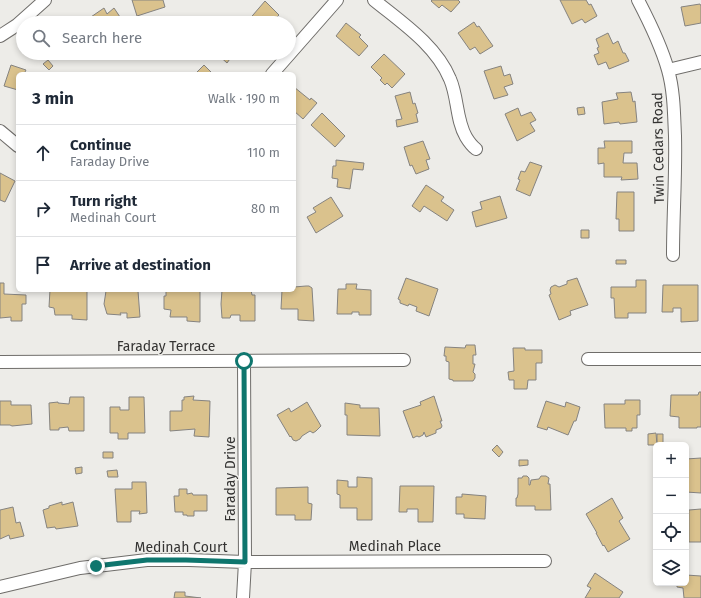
<!DOCTYPE html>
<html lang="en">
<head>
<meta charset="utf-8">
<style>
  :root { --surface:#fff; --page:#f6f6f7; --text:#1f2937; --muted:#747a83; --line:#e0e1e3 }
  body { margin:0; font-family:"Fira Sans",sans-serif; background:var(--page); color:var(--text) }
  .controls { position:absolute; right:12px; bottom:12px; display:grid; overflow:hidden; border-radius:6px; box-shadow:0 2px 6px #0003 }
  .controls button { width:36px; height:36px; display:grid; place-items:center; padding:0; border:0; border-bottom:1px solid var(--line); background:var(--surface); color:var(--text); font:20px sans-serif }
  .stop { position:absolute; width:12px; height:12px; margin:-9px; border:3px solid #0f766e; border-radius:50%; background:#fff }
  .stop.end { background:#0f766e; border-color:#fff; box-shadow:0 1px 4px #0008 }
  .list { margin:0; padding:0; list-style:none }
  h2 { display:flex; justify-content:space-between; align-items:center; height:52px; margin:0; padding:0 16px; font-size:17px }
  h2 small { font-size:13px; font-weight:400; color:var(--muted) }
  .list li { display:grid; grid-template-columns:26px 1fr auto; gap:12px; align-items:center; box-sizing:border-box; height:56px; padding:0 16px; border-top:1px solid var(--line) }
  .list b { display:block; font-size:15px; white-space:nowrap }
  .list p { margin:0; font-size:13px; white-space:nowrap; color:var(--muted) }
  .list em { font-size:13px; font-style:normal; color:var(--muted) }
  .icon { flex:none; width:22px; height:22px; fill:none; stroke:currentColor; stroke-width:2; stroke-linecap:round; stroke-linejoin:round }
  .map { position:relative; flex:none; width:701px; height:598px; overflow:hidden }
  .search { position:absolute; background:var(--surface); box-shadow:0 2px 6px #0003; left:16px; top:16px; width:280px; height:44px; display:flex; align-items:center; gap:10px; box-sizing:border-box; padding:0 14px; border-radius:22px; color:var(--muted); font-size:15px }
  .panel { position:absolute; background:var(--surface); box-shadow:0 2px 6px #0003; left:16px; top:72px; width:280px; height:220px; border-radius:6px }
  .map>svg:first-child { display:block }
</style>
</head>
<body>
<div class="map">
<svg width="701" height="598" viewBox="0 0 701 598">
  <rect width="100%" height="100%" fill="#edece8"/>
  <path fill="#dac28d" stroke="#858380" d="M132,0h31l2,7 -28,9z
    M432,0h26l2,2 -9,10 -9,-7 -3,3 -8,-7z
    M560,0h26l3,5 2,-1 6,12 -12,7 -3,-4 -10,5z
    M265,1l14,14 -8,8h-23l-1,-1z
    M700,4l1,2v17l-16,3 -4,-19z
    M104,8l3,6 7,-6 8,12 -5,3h-27l-2,-4z
    M474,22l3,5 2,-1 14,20 -13,8 -5,-7 -5,3 -12,-17z
    M346,23l15,12 -2,2 9,9 -9,10 -23,-20z
    M608,33l5,11 5,-3 5,12h2l4,8 -20,8 -3,-7 -8,3 -4,-10 5,-2 -2,-5 2,-1 -3,-8z
    M216,53h22l-4,5 -2,-2 -5,7z
    M384,54l21,20 -13,14 -5,-5 -2,2 -5,-5 2,-2 -11,-11z
    M48,60l5,6 -4,4 -6,-6z
    M11,65l15,5 -2,4h-6v16l-14,-4z
    M204,65l9,9h-18z
    M501,66l3,10 6,-2 3,10 -9,3 4,8 -14,4 -10,-28z
    M294,87l16,13 1,-2 6,5 -14,16 -9,-8z
    M410,92l3,12 2,-1 3,10 -2,1 2,8 -21,5 -1,-7 6,-1 -7,-23z
    M631,92l2,10 2,-1 2,21 -17,2 -1,-2 -15,2 -2,-22 16,-3 -2,-6z
    M584,107l1,7 -7,1 -1,-7z
    M518,108l3,8 10,-4 5,8 -6,3 5,8 -18,10 -12,-27z
    M322,113l23,23 -10,11 -24,-22z
    M423,141l7,18 -4,1 3,9 -13,5 -4,-9 -2,1 -6,-19z
    M604,141h28v12h-8l-1,10h14l1,16 -17,1 1,-3h-18v-14l-6,1v-16h7z
    M336,160l28,3 -1,7 -10,-1 -3,20 -13,-2 1,-8 -6,-1 1,-12h3z
    M530,162l12,4 -12,30 -14,-6 4,-10 -2,-1 3,-8 4,1z
    M0,173l15,8 -10,21 -5,-2z
    M426,185l18,12 -3,4 13,9 -7,11 -23,-15 -4,6 -8,-6z
    M617,192h17v39h-15v-12h-3z
    M500,196l7,22 -31,9 -4,-15 10,-3 -2,-7z
    M331,197l12,19 -27,17 -9,-16 9,-5 -3,-4z
    M581,230h8v8h-8z
    M616,260h10v4h-10z
    M406,278l32,11 -9,27 -13,-5 1,-4 -8,-3 -1,2 -8,-3v-3l-2,-1z
    M577,278l11,27 -18,6 1,4 -12,5 -10,-25 2,-1 -1,-4 1,-3 4,-2 4,2 8,-3v-3z
    M636,280h10v33h-18v5h-13l-1,-20h-3v-11h25z
    M0,283h4v11l22,1v9h-4v17h-11v-4l-11,1z
    M346,284h11l-1,5 15,1v25h-12v-3h-7v2h-15l1,-25h8z
    M663,285h35v36l-17,1v-14h-8v4h-11z
    M306,286h3l3,2 2,33 -16,-1v-11h-17l1,-19h12v-3z
    M50,290h37v30l-15,-1v-4h-17l-1,-7 -5,-1z
    M110,290l28,1 2,26 -13,1v-5h-7l1,2 -14,-1 -3,-10 2,-13z
    M166,290h34v32l-13,-1v-4h-17l1,-7 -7,-1v-13h2z
    M222,290h12v1l17,-1 1,5h3v26h-15v-6h-9l-1,3h-8l-1,-14z
    M466,345h9l1,10h-3v9h2l-2,8 2,2v4l-2,3h-20v-1l-4,-1v-17l-3,-1v-5h-2l1,-9 20,1z
    M513,348h12v2h17v13h-6v17h-8l-1,9h-13v-9h-5l-1,-8 6,-1z
    M699,392h2v35h-4v1h-18v-11l-9,-1 1,-21h27z
    M194,396l-1,4 17,1 -1,36 -15,-1 1,-7 -25,2v-20h12v-11h2v-3z
    M434,396l8,25h-2l2,5 -1,2 -5,2v3l-10,4 -2,-5 -1,3 -4,2 -2,-1 -4,2 -10,-27 18,-6 -1,-3z
    M70,397h14v34h-15l-1,-4 -9,1v2h-9l-1,-27 9,-1v1l11,1z
    M129,397h15l1,36h-17v6h-10v-6h-8v-26h10v3h9z
    M625,400h15v15h-3v13h-5v3h-6v-3h-21l-1,-24h21z
    M0,401h11v4h20l1,19 -20,2 -2,-1h-10z
    M546,401l19,6 1,-5 14,5 -4,14h-2l-6,14 -20,-8 -1,3 -10,-3z
    M307,402l14,24 -5,5 -3,2 -3,-2 -8,5 -2,3 -4,2 -3,-1 -2,-4 -1,1 -13,-22 12,-7 2,4z
    M345,403l15,2v3h19l1,28 -33,-1v-20h-2z
    M656,433l1,12h-9v-11z
    M657,434h6v9h-6z
    M497,445l6,7 -4,5 -7,-7z
    M103,452h10v6h-10z
    M701,458v35l-15,-1v-33z
    M519,460h9v5l-9,1z
    M82,467v6l-6,1 -1,-6z
    M117,470l1,7h-10l-1,-6z
    M523,476h4l2,2v7h1l1,-5 8,-1 2,-3h5l3,2 -1,6h2l1,26h-16v-4h-19v-8h1l1,-4v-16h4z
    M357,477l15,1v42h-15v-12h-17v-13l-3,-1v-14l11,1v6h9z
    M132,482h14l1,31 -8,1 1,-3h-9v11h-14l-2,-33h17z
    M400,486h34l-1,36h-15v-13h-11v3h-8z
    M308,487v16l4,1 -1,16h-16v-5h-19v-27z
    M179,489h8v5l5,-1 1,2h14v16h-13v5h-7v-1h-4v-3h-8l-1,-16h5z
    M462,494l24,2 -1,23 -21,-1v-4h-8v-17h6z
    M612,498l11,20 -4,3 11,18 -22,13 -4,-7 -1,1 -7,-13h1l-11,-19z
    M62,502v3l11,-3 5,24 -22,3 -1,-2 -8,1 -4,-18 6,-2v-2z
    M13,507l3,16 4,-1 4,14 -14,3 -1,-4 -9,4v-29z
    M701,509v33h-12v-32z
    M595,573l28,19 -4,6h-34l6,-10 -4,-2z
    M686,575l15,1v22h-17l-1,-10 -6,-1v-4h9z
    M175,592h10v4l16,2h-27z"/>
  <g fill="none" stroke-linecap="round" stroke-linejoin="round">
    <g stroke="#6f6d6a" stroke-width="14">
      <path id="street" d="M374,0c27,22 62,45 76,79 8,18 6,41 16,58 3,5 6,9 10,12
        M638,0c12,23 23,45 30,70 6,21 6,44 7,66 1,40 -2,79 -2,119
        M0,36l17,-11 28,-25
        M668,70l33,-8
        M272,74l65,-74
        M0,131l18,15
        M588,359h113
        M0,362l404,-2
        M0,587l80,-19 67,-8h42l56,2 300,-1
        M243,598l2,-36 -1,-201"/>
    </g>
    <use href="#street" stroke="#fff" stroke-width="12"/>
  </g>
  <g fill="none" stroke-linecap="round" stroke-linejoin="round">
    <path stroke="#0f766e" stroke-width="5" d="M96,566l51,-6h39l59,2 -1,-201"/>
  </g>
  <g text-anchor="middle" stroke-width="3" stroke-linejoin="round" paint-order="stroke">
    <g font-size="14" fill="#343332" stroke="#edece8">
      <text transform="translate(658 148) rotate(-91)" y="5">Twin Cedars Road</text>
      <text x="166" y="351">Faraday Terrace</text>
      <text transform="translate(230 479) rotate(-90)" y="5">Faraday Drive</text>
      <text x="395" y="551">Medinah Place</text>
      <text x="181" y="552">Medinah Court</text>
    </g>
  </g>
</svg>
<div class="controls">
<button>+</button>
<button>−</button>
<button><svg class="icon" aria-label="locate" viewBox="0 0 24 24"><circle cx="12" cy="12" r="6"/><path d="M12 2v4M12 18v4M2 12h4M18 12h4"/></svg></button>
<button><svg class="icon" aria-label="layers" viewBox="0 0 24 24"><path d="M12 4l9 5-9 5-9-5zM3 14l9 5 9-5"/></svg></button>
</div>
<div class="stop" style="left:244px;top:361px"></div>
<div class="stop end" style="left:96px;top:566px"></div>
<div class="search"><svg class="icon" aria-label="search" viewBox="0 0 24 24"><circle cx="10" cy="10" r="6"/><path d="M15 15l6 6"/></svg>Search here</div>
<section class="panel">
<h2>3 min<small>Walk · 190 m</small></h2>
<ul class="list">
<li><svg class="icon" aria-label="ahead" viewBox="0 0 24 24"><path d="M12 20V5M6 11l6-6 6 6"/></svg><div><b>Continue</b><p>Faraday Drive</p></div><em>110 m</em></li>
<li><svg class="icon" aria-label="right" viewBox="0 0 24 24"><path d="M7 20v-9h11M14 6l5 5-5 5"/></svg><div><b>Turn right</b><p>Medinah Court</p></div><em>80 m</em></li>
<li><svg class="icon" aria-label="arrive" viewBox="0 0 24 24"><path d="M6 21V4h12l-3 4 3 4H6"/></svg><div><b>Arrive at destination</b></div></li>
</ul>
</section>
</div>
</body>
</html>
